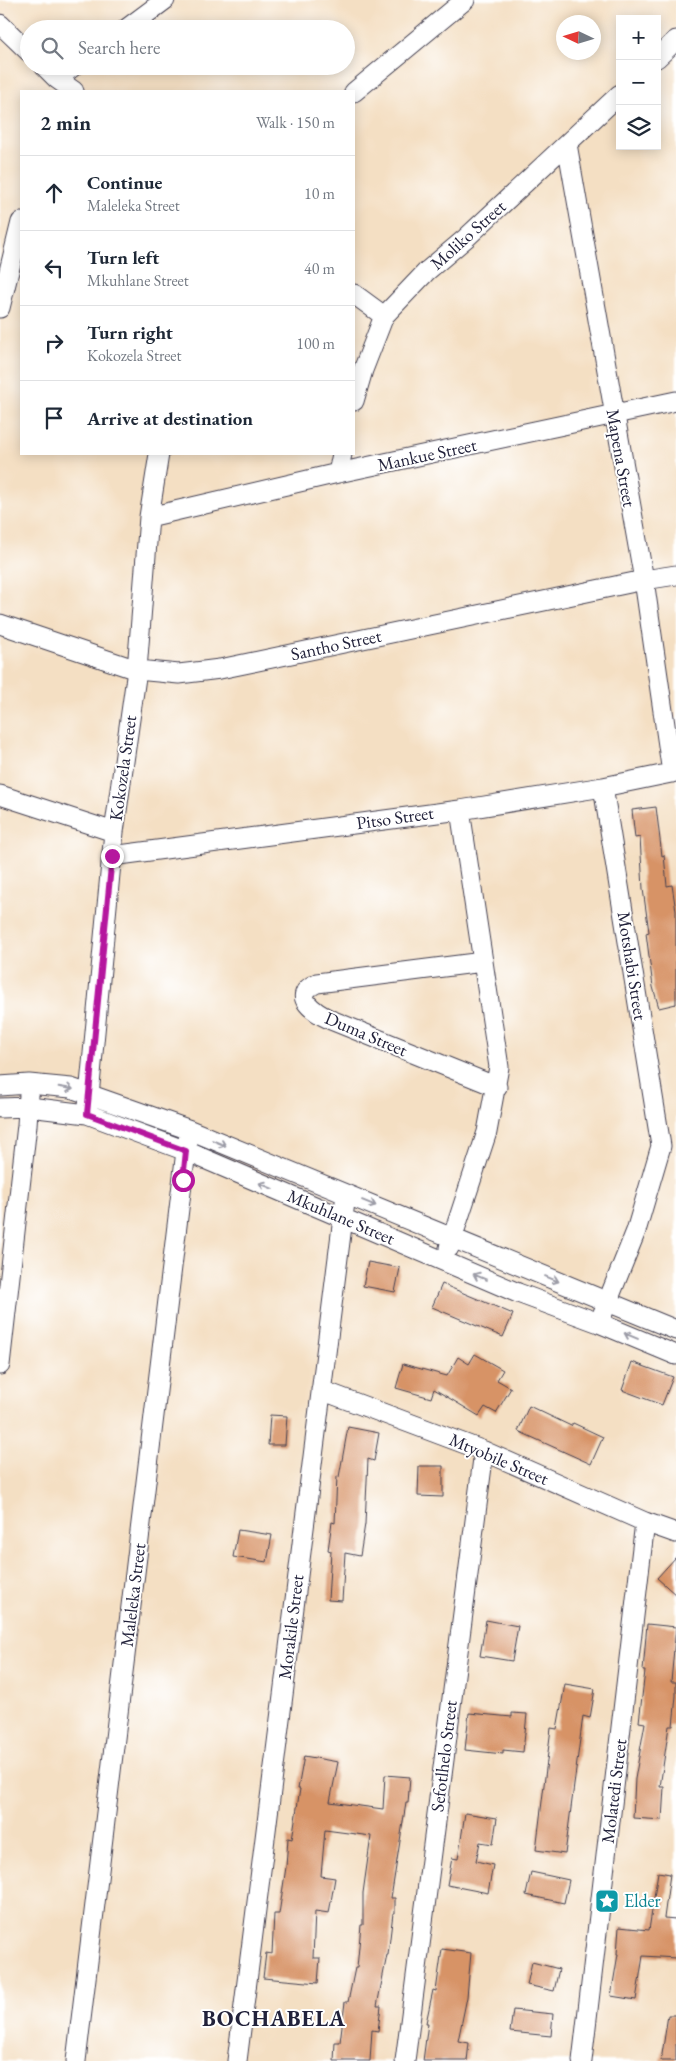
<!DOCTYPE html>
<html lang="en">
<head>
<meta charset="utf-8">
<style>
  :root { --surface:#fff; --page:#f6f6f7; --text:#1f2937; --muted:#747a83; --line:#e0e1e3 }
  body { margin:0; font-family:"EB Garamond",serif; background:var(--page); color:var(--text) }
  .controls { position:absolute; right:15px; top:15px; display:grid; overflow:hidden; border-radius:0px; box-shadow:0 2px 12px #0003 }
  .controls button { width:45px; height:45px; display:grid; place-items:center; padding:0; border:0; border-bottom:1px solid var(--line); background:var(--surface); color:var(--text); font:25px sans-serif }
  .compass { position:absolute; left:556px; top:15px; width:45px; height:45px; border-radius:50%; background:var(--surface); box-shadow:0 2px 12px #0003; rotate:274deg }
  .stop { position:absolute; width:15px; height:15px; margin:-11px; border:4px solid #b5179e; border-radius:50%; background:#fff }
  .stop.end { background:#b5179e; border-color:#fff; box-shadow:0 1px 5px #0008 }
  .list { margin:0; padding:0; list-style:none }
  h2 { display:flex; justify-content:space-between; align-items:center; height:65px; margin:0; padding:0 20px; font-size:21px }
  h2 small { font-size:16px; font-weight:400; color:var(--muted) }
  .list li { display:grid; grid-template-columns:32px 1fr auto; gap:15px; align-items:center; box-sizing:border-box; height:75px; padding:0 20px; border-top:1px solid var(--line) }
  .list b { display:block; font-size:19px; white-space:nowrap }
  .list p { margin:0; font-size:16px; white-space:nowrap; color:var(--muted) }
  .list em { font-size:16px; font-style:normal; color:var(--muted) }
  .icon { flex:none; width:28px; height:28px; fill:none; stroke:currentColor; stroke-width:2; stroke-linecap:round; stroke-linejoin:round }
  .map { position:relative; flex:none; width:676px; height:2061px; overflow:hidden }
  .search { position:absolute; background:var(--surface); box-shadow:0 2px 12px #0003; left:20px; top:20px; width:335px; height:55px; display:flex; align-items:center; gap:12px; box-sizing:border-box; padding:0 18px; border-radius:28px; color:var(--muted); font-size:19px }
  .panel { position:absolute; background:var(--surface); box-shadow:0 2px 12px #0003; left:20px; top:90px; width:335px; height:365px; border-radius:0px }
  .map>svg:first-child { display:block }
</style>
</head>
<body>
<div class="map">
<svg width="676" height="2061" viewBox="0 0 676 2061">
  <rect width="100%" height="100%" fill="#fff"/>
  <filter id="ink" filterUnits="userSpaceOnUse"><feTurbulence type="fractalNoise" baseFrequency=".02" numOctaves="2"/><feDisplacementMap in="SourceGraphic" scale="10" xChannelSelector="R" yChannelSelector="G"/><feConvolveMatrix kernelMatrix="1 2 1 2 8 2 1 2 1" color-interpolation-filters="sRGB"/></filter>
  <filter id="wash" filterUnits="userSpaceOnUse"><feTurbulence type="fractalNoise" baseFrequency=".0096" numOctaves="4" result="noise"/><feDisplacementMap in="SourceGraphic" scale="20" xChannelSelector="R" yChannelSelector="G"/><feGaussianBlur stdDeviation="1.12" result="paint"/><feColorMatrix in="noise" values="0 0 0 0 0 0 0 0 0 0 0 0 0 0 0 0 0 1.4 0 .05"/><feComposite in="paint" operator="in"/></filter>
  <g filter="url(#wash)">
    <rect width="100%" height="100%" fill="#f4dfc3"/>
    <g id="blocks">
      <path fill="#d79366" d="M656,807l6,49 2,-1 3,31 5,-1 4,26v93l-17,4 -6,-21 -7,-54 3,-1 -6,-43 -3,-52 -5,1 -3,-28z
        M368,1262l32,6 -5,24 -32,-6z
        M442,1284l71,30 -10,23 -71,-30z
        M475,1354l28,16 -6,10 14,8 -15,25 -11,-6 -6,9 -45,-27 -3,9 -35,-10 7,-24 44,12 11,-19 11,7z
        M632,1362l41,15 -11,28 -40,-15z
        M529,1406l42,20 2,-3 30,14 -12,27 -73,-33z
        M270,1415l17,1 -2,29h-17z
        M348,1427l31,6 -5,28 -6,-2 -3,65 -5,32 -15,-3 -3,48 -14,-1 3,-49 -3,-1 4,-28 3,1 2,-47 2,1z
        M419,1466h24v31l-25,-1z
        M238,1530l34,5 -5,27 -34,-5z
        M676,1557v38l-19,-17z
        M486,1620l32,6 -6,35 -32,-5z
        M647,1624l29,3 -5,55h5v14l-3,30h-4l-9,61h4l-2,33 -29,-2 2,-39 10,-56 -6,-1 6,-51h-2z
        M565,1684l30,5 -5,29 -7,-2 -18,138 -29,-4 15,-122 6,1z
        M469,1713l43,4v-4l15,1 -4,38 -20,-2v4l-38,-4z
        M304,1756l34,6 -8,40 53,7 2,-34 25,2 -2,26h-2l-15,95h4v15h-2l-5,42h-1l-10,51h4l-3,25 -6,-1 -2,31h-36l1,-19h5l5,-40h3l7,-34h2l4,-43h2v-32l8,-57 -46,-6 -4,46 14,2 -6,35 -14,-2 -2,47h7l-2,25 -55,-5 3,-25 6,1 2,-40h5l7,-47 2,-29 4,1 8,-50h-2z
        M465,1813l32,5 -4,26 -13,-2 -4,19 17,4 -5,28 -41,-8 5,-27 6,1z
        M531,1872l38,8 -5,23 -38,-8z
        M658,1872l12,2 -6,44 12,1v39l-33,-2 -7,44 -25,-4 7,-42h-1l2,-27 30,3z
        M442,1949l29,4 -4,44 -9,44 11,2 -2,18h-44l5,-38h-2l7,-33 3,1z
        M532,1962l27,7 -5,22 -27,-6z
        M513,2010l40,4 -2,22 -41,-4z
        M668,2015h8v46h-15z"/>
    </g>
  </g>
  <g filter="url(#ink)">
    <use href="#blocks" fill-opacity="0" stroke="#423e4f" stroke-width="1"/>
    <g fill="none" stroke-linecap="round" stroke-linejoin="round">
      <g stroke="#423e4f" stroke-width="21">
        <path id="minor" d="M0,24l29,28
          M126,29l39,-29
          M657,58l19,-18
          M44,66l13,13 17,12
          M57,79l17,-13
          M354,92l111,-92
          M567,144l77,436 28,193
          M354,294l30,22
          M0,308l21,-86
          M354,401l9,-31 21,-54 43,-45 39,-33 154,-144
          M338,473l4,-19
          M149,517l189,-44 338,-72
          M0,624l137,46 42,4 41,-5 424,-89 32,-5
          M603,787l58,359 -25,85 -33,82
          M0,795l114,37
          M112,856l348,-46 143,-23 73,-15
          M483,962l-166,21c-29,13 -1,30 14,37l166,67
          M0,1086l29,-2 42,4 119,42 486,200
          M88,1106l26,-274 23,-162 12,-153 10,-63
          M0,1108l29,-1 58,7 99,37 332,142 81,30 77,32
          M449,1248l38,-116 12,-65 -39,-257
          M0,1365l27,-240 2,-30
          M321,1390l163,61 161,71 31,11
          M76,2061l110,-910 4,-21
          M237,2061l109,-867
          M405,2061l79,-610
          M582,2061l63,-539"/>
      </g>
      <use href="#minor" stroke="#fff" stroke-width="19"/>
    </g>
    <defs><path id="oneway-shaft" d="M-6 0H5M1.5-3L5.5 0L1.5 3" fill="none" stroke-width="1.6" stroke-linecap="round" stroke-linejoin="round" transform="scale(1.25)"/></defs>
    <g stroke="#9c9ca7">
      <use href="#oneway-shaft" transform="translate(66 1088) rotate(9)"/>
      <use href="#oneway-shaft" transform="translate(219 1143) rotate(22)"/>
      <use href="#oneway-shaft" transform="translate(266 1186) rotate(-157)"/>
      <use href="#oneway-shaft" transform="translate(369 1203) rotate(22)"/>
      <use href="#oneway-shaft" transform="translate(480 1277) rotate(-157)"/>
      <use href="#oneway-shaft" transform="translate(552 1279) rotate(22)"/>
      <use href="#oneway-shaft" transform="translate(631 1336) rotate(-157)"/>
    </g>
  </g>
  <g fill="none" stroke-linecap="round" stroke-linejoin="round" filter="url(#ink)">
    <path stroke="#b5179e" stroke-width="6" d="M112,856l-25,258 99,37 -3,29"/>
  </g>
  <defs>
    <g id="sight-square" transform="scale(1.25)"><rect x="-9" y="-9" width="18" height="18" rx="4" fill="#0f9aa8" stroke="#fff"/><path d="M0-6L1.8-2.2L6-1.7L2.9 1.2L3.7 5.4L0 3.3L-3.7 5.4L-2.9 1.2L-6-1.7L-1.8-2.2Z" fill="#fff"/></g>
  </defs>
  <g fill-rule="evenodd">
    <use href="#sight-square" x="607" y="1901"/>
  </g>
  <g text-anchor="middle" stroke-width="4" stroke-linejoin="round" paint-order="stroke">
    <g font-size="18" fill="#22223b" stroke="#fff">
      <text transform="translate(468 235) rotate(-42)" y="6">Moliko Street</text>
      <text transform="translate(427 455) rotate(-12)" y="6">Mankue Street</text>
      <text transform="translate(621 458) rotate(80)" y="6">Mapena Street</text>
      <text transform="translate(336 645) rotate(-12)" y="6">Santho Street</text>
      <text transform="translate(123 768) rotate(-82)" y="6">Kokozela Street</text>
      <text transform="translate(395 818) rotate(-8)" y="6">Pitso Street</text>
      <text transform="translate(632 966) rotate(81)" y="6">Motshabi Street</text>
      <text transform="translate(366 1034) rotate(23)" y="6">Duma Street</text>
      <text transform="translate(341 1217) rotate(23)" y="6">Mkuhlane Street</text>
      <text transform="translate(499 1459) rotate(23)" y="6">Mtyobile Street</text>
      <text transform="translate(133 1595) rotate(-83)" y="6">Maleleka Street</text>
      <text transform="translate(291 1627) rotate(-83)" y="6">Morakile Street</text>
      <text transform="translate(444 1756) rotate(-83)" y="6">Sefotlhelo Street</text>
      <text transform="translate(614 1791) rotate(-83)" y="6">Molatedi Street</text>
    </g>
    <g font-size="18" fill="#0d838f" stroke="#fff" text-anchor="start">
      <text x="624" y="1907">Elder</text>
    </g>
    <g font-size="22" font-weight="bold" letter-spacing="1" fill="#22223b" stroke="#fff">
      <text x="274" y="2026">BOCHABELA</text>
    </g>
  </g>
</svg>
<div class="controls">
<button>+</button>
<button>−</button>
<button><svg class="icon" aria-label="layers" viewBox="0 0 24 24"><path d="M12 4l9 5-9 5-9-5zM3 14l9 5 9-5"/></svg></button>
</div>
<svg class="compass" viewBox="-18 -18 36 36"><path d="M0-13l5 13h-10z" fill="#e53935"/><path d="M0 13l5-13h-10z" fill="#747a83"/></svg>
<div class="stop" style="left:183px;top:1180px"></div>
<div class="stop end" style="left:112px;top:856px"></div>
<div class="search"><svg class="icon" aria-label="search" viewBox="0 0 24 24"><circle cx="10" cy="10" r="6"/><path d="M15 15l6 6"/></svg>Search here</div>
<section class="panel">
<h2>2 min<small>Walk · 150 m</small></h2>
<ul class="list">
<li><svg class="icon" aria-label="ahead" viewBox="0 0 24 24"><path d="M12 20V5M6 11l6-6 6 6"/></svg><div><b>Continue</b><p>Maleleka Street</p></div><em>10 m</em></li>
<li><svg class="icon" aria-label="left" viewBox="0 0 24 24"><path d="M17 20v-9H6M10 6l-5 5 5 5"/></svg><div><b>Turn left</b><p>Mkuhlane Street</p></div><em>40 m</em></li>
<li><svg class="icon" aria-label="right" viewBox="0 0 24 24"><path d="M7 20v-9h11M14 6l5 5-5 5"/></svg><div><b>Turn right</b><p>Kokozela Street</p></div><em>100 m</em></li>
<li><svg class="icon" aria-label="arrive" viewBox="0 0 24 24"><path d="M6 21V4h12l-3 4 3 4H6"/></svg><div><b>Arrive at destination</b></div></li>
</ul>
</section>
</div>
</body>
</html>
